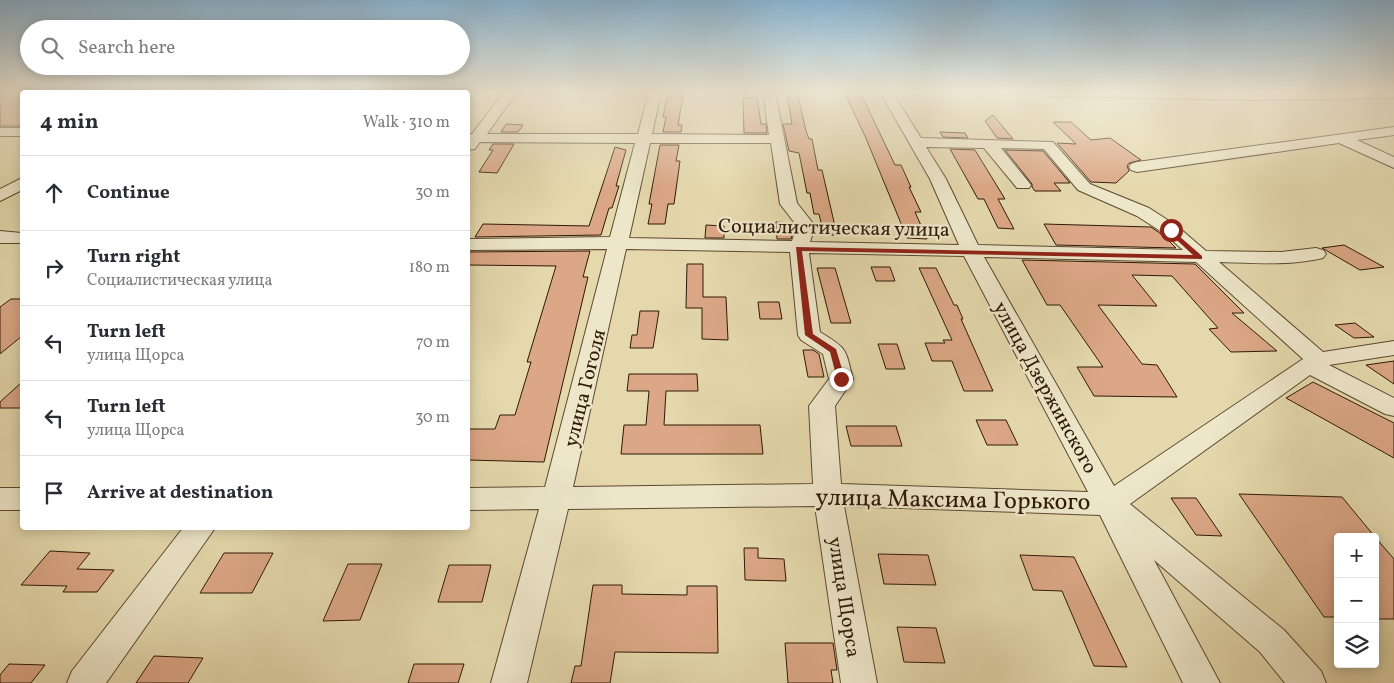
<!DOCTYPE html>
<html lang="en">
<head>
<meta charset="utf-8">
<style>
  :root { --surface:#fff; --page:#f7f7f7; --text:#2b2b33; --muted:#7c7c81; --line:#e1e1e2 }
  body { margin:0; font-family:Vollkorn,serif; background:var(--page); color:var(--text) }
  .controls { position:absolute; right:15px; bottom:15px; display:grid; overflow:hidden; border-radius:5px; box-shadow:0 2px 12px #0003 }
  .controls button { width:45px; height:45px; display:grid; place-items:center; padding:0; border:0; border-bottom:1px solid var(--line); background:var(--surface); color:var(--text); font:25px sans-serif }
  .stop { position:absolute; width:15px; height:15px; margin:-11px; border:4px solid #8f2418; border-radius:50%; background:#fff }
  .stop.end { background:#8f2418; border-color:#fff; box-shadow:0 1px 5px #0008 }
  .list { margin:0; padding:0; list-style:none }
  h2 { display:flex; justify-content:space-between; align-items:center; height:65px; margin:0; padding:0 20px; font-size:21px }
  h2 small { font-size:16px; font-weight:400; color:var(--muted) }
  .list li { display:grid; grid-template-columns:32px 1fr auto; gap:15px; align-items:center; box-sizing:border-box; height:75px; padding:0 20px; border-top:1px solid var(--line) }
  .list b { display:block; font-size:19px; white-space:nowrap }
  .list p { margin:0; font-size:16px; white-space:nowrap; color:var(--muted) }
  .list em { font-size:16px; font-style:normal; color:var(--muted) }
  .icon { flex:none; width:28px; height:28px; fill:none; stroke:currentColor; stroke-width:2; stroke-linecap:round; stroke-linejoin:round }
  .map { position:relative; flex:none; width:1394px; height:683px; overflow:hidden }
  .search { position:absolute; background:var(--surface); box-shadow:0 2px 12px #0003; left:20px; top:20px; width:450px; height:55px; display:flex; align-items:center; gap:12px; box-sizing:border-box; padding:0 18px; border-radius:28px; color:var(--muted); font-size:19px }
  .panel { position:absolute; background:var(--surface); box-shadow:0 2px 12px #0003; left:20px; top:90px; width:450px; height:440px; border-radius:5px }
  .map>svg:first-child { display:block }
</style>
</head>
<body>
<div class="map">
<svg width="1394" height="683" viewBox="0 0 1394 683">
  <rect width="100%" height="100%" fill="#e4d8ac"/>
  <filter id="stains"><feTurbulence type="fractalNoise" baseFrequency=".004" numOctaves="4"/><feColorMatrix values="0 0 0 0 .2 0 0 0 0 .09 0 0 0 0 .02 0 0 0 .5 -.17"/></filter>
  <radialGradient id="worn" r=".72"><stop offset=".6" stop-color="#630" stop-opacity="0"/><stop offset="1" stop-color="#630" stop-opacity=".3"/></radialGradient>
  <path fill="#dba786" stroke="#2f1907" d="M13,92h9v34h-22v-28z
    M797,92l9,39 3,8h3l6,31h4l15,65h-13l-5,-21h-5l-4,-21h-3l-8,-40 -10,-2 -6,-27h9l-5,-30z
    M844,92h16l35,73h6l10,22h-2l12,25h-6l12,27 -20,-1 -42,-102z
    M667,96h16l-5,29h4l-1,7h-18l3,-15h-3z
    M743,98h14l4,26h5l1,9h-23z
    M993,115l20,24 -16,-1 -12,-17z
    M1053,122h18l20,18 19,-2 31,22 -12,3 -2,3 2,5 -13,12 -25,-1 -34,-39 19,1z
    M506,124l17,1 -5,7h-17z
    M940,132l25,1 3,5 -25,-1z
    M493,144h21l-17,29 -18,-1 14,-22h-4z
    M660,145h19l-3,16h4l-6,43h-6l-3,20h-17l4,-20h-3z
    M615,147l11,3 -10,36h3l-7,22h-3l-8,27 -126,2 8,-13 106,2z
    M950,149l25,1 30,49h-7l16,30 -16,-1 -14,-29h-6z
    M1005,150l38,1 27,32h-16l7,8h-26l-3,-4v-3z
    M776,222l16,1 2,6 -3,10h-14z
    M1044,224l107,3 13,9 12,12 -120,-3z
    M706,225l18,1v12h-19z
    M1344,245l40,22 -24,3 -38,-22z
    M590,251l-7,26h5l-44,185 -76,-2v-31h27l5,-14h15l16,-53h-4l29,-96 -88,-1v-13z
    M1022,260l173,4 49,49h-12l45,38 -46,1 -22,-23 9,-1 -46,-52 -40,-1 25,31 -59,-1 44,59 15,1 20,32 -83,-1 -17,-29h26l-43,-62h-13z
    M687,264h16v33h23l2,43 -26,-1v-31h-16z
    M871,267h19l5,14h-19z
    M817,268h18l16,55h-20z
    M919,268h17l18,37h3l6,14h-2l32,72h-29l-12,-30h-20l-7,-18h20l-2,-3h9z
    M11,299h11v37l-22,18v-47z
    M758,302h21l3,17h-22z
    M640,311h19l-6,37h-23l2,-13h5z
    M1355,323l19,14 -20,1 -19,-13z
    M878,344h19l8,25h-19z
    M803,350h10l6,4 5,23h-16z
    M1394,361v23l-28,-19z
    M629,374h68l1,17h-32l-2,34h96l3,29h-142l3,-29h22l3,-34h-22z
    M22,382v26h-22v-6z
    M1313,382l81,41v35l-108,-60z
    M976,420h30l12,25h-31z
    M846,426h50l6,20h-51z
    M1239,494l103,3 33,40h-37v80h-14z
    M1171,498h25l26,38 -26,-1z
    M1375,537l19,22v60h-19z
    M744,548h14v10l26,1 2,22 -41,-1z
    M50,551l40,2 -13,16 37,1 -17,22h-34l4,-6 -46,-1z
    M224,553h49l-21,40h-52z
    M878,554l50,1 8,30 -52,-1z
    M1020,555l54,2 53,110 -33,-1 -32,-75 -29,-1z
    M348,564h34l-22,56 -37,1z
    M449,565h42l-9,37h-44z
    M593,585h29v9l65,1v-9h30l1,67 -103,-1 -5,31h-39l4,-17h6z
    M897,627l39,1 9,35 -41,-1z
    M785,643h48l4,27h-6l2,13h-45z
    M154,656l49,2 -15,25h-52z
    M9,664l36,1 -14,18h-31v-8z
    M414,664h50l-6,19h-50z"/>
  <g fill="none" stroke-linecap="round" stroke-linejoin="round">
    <g stroke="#5c4930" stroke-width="2">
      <path id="minor" d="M504,92h13l-30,42h151l11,-42h12l-9,42 117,1 -6,-43h12l22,111 18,23 -5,16 149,3 -29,-66 -50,-87h12l29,46 132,4 37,42 59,24 28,18 29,25 75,1 35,-4 7,2 3,4 -3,4c-34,8 -69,5 -104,4l104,90 71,-11v14l-65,10 65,33v18l-9,-2 -75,-39 -180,129 154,126 37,41 5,12h-41l-25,-31 -106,-92 66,123h-37l-83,-168 -256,-9 33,177h-36l-26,-177 -247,3 -41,174h-36l48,-174 -71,1v-22l77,-1 62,-238 -139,1v-11l142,-2 25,-94 -155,-1 -5,7 -7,1v-16h4zM650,143h121l9,61 17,22 -5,15 -163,-3zM926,147l58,1 33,40h12l2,-3 -30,-37 43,1 34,41 59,26 28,18 18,16 -205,-5 -32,-66zM626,249l164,3 8,83 3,5 22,14 6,25 -20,27 4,78 -240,3zM809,253l155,3 124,236 -247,-8 -6,-78 18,-27c-8,-31 -5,-30 -33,-47zM984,257l212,5 107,97 -189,127z
        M1038,92h356v6l-142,2 -208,-4z
        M1394,127v8l-37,5 37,17v11l-55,-25 -202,29 -6,-2 -2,-3 2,-3 6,-2z
        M0,128h22v8h-22z
        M22,178v12l-22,11v-12z
        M0,231l22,2v10h-22z
        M0,488h22v22h-22z
        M183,528h32l-109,155h-39l5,-12z"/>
    </g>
    <use href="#minor" fill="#ede6c9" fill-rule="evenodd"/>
  </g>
  <linearGradient id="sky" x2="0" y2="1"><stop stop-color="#89b5d4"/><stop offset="0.49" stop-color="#f3edda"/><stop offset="1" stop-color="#f3edda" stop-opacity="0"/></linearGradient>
  <rect width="1394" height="188" fill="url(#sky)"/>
  <path fill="#8f2418" d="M1171,229l31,27v3l-400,-8 11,83 23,15 9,30 -1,2h-6l-1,-2 -7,-27 -25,-17 -9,-88 397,8 -25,-23v-3z"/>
  <g text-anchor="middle" stroke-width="4.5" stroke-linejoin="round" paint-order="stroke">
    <g font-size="20" fill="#2f1907" stroke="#ede6c9">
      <text transform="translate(834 227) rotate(1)" y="7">Социалистическая улица</text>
      <text transform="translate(1046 387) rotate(61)" y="7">улица Дзержинского</text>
      <text transform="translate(584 388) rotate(-76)" y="7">улица Гоголя</text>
      <text transform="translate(845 597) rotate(81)" y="7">улица Щорса</text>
    </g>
    <g font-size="24" fill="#2f1907" stroke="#ede6c9">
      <text transform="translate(953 499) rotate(1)" y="8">улица Максима Горького</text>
    </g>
  </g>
  <rect width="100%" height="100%" filter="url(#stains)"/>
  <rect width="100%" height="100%" fill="url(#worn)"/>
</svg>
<div class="controls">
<button>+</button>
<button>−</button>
<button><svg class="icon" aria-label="layers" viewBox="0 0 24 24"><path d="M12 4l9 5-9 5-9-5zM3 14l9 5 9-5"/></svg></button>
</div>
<div class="stop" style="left:1171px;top:230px"></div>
<div class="stop end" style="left:841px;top:379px"></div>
<div class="search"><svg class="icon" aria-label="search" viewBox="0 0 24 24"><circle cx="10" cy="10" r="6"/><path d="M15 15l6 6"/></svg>Search here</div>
<section class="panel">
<h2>4 min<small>Walk · 310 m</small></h2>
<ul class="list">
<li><svg class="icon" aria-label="ahead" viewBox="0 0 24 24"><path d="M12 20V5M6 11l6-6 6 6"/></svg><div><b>Continue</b></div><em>30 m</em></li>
<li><svg class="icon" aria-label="right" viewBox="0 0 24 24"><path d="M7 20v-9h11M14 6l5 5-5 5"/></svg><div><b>Turn right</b><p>Социалистическая улица</p></div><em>180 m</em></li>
<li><svg class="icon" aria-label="left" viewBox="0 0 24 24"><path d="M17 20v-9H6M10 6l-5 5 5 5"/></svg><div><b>Turn left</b><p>улица Щорса</p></div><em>70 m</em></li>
<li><svg class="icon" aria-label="left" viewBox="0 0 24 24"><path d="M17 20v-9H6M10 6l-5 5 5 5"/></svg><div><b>Turn left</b><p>улица Щорса</p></div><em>30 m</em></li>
<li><svg class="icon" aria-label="arrive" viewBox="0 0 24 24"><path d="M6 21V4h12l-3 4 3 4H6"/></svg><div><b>Arrive at destination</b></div></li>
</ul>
</section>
</div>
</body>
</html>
